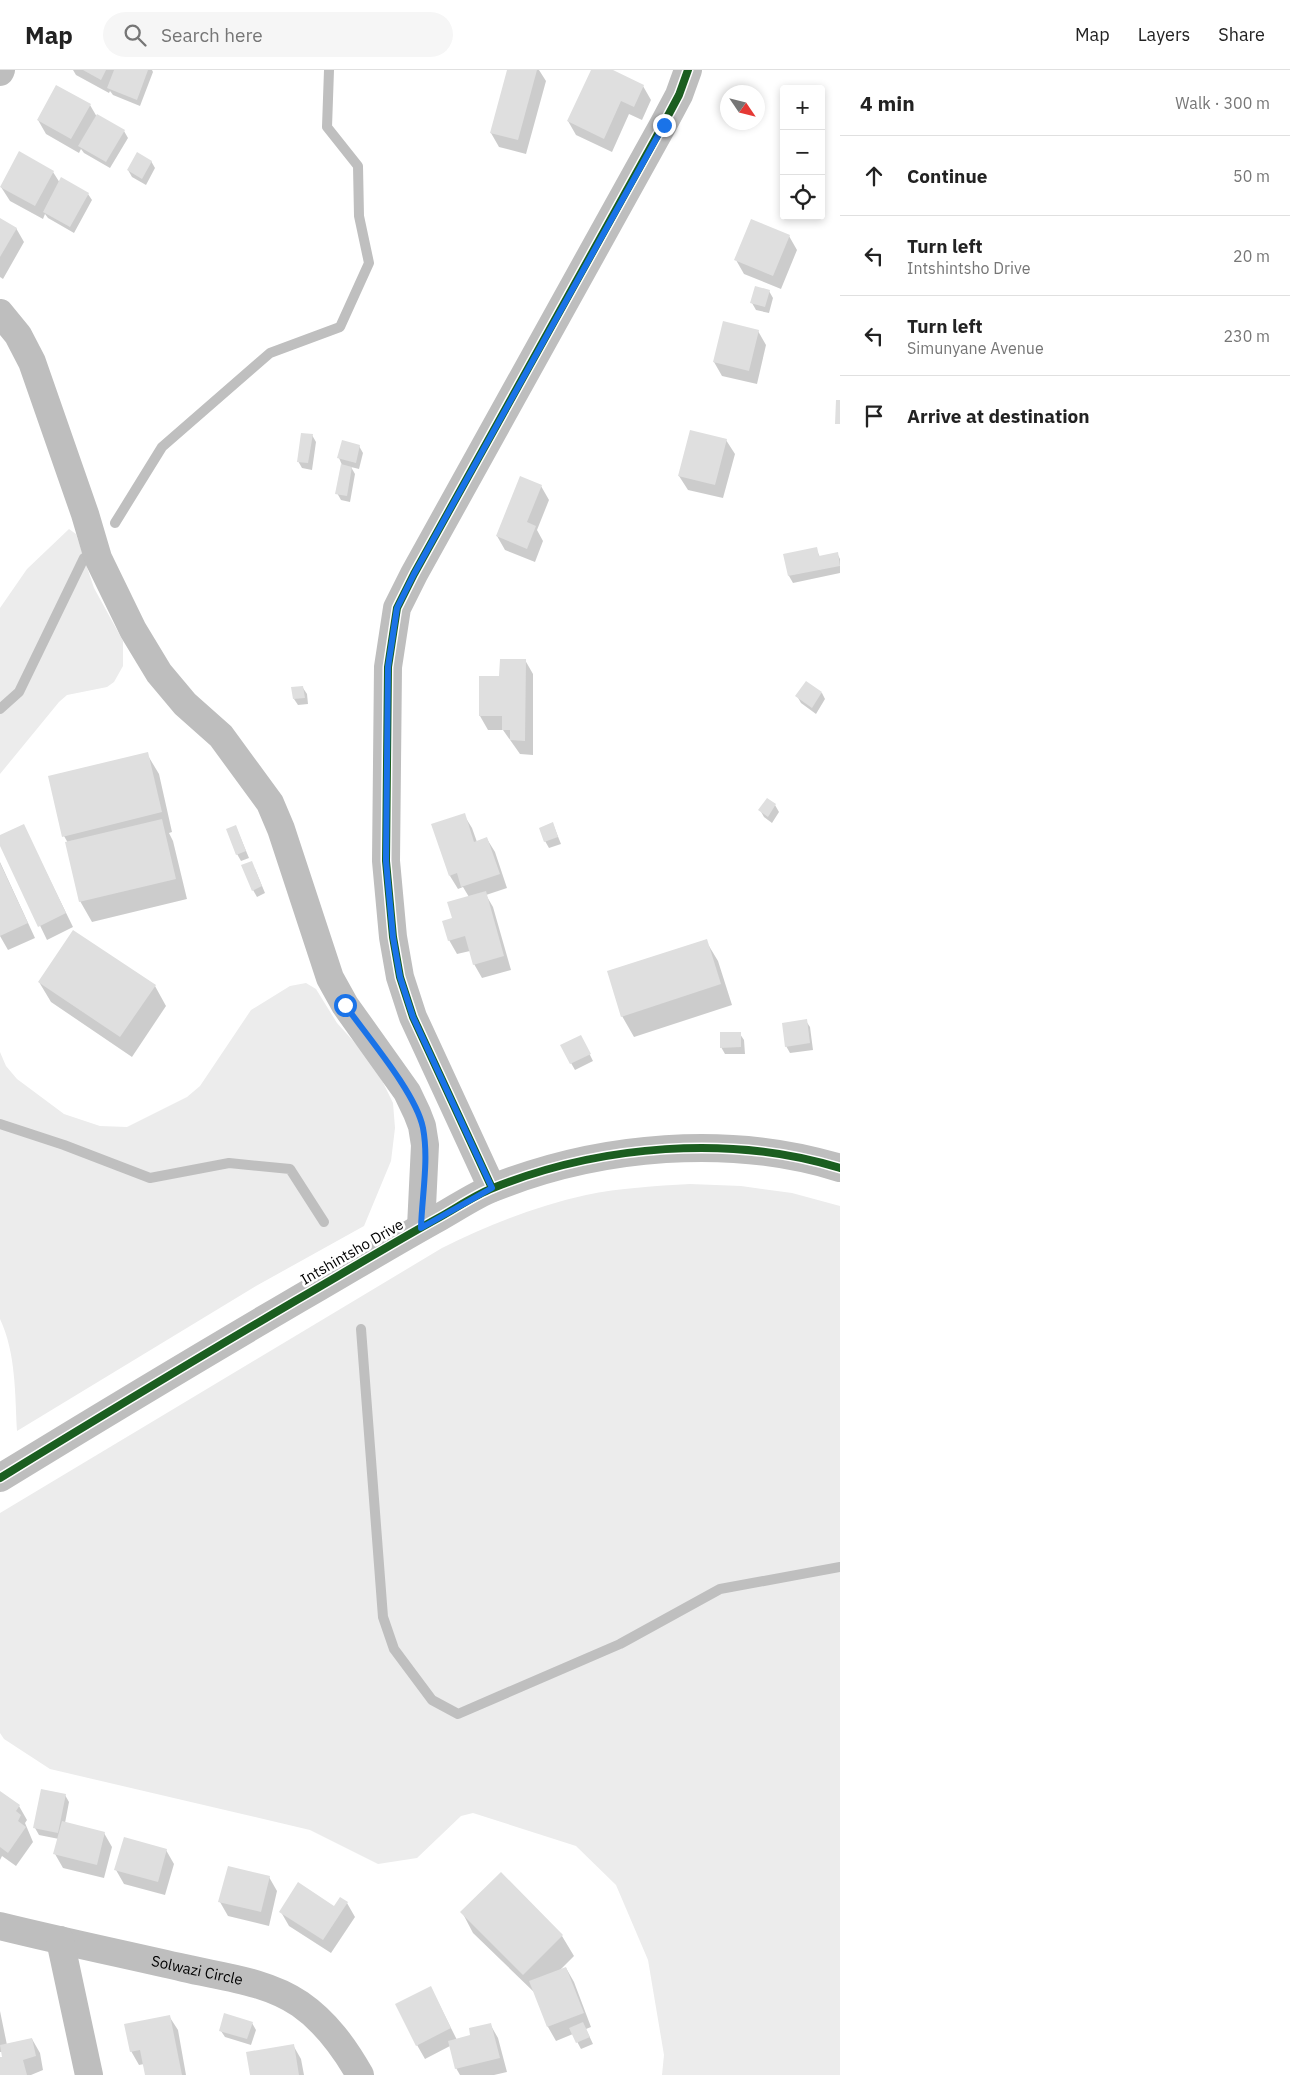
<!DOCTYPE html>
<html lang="en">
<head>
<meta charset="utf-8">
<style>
  :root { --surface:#fff; --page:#f6f6f6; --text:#222; --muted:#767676; --line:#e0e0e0 }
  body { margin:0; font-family:"IBM Plex Sans",sans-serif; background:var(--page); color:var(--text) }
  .controls { position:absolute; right:15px; top:15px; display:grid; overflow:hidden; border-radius:5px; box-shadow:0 2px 8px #0003 }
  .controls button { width:45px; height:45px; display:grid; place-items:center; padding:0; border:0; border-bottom:1px solid var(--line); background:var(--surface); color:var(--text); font:25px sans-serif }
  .compass { position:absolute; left:720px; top:15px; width:45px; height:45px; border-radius:50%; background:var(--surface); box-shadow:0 2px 8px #0003; rotate:125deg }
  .stop { position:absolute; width:15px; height:15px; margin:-11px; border:4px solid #1a73e8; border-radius:50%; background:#fff }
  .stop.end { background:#1a73e8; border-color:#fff; box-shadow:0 1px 5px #0008 }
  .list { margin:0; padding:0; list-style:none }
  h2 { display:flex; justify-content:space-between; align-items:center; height:65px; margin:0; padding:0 20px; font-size:21px }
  h2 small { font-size:16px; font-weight:400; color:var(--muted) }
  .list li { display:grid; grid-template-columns:32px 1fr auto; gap:15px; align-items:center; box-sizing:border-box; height:80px; padding:0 20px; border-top:1px solid var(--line) }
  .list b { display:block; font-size:19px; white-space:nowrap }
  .list p { margin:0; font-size:16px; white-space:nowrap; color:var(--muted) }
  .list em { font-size:16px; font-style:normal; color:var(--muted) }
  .icon { flex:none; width:28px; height:28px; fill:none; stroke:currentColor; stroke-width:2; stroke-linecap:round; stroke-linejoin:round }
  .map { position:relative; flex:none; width:840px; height:2005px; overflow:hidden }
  header { display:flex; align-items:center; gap:30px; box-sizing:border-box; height:70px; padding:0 25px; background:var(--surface); border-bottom:1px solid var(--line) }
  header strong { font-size:24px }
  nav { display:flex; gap:28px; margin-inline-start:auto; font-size:18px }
  .search { width:350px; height:45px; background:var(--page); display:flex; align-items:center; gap:12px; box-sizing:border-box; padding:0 18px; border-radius:28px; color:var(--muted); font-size:19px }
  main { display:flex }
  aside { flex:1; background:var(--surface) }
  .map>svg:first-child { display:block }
</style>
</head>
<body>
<header>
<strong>Map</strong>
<div class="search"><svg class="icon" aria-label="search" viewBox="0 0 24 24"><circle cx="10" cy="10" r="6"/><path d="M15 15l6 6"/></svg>Search here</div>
<nav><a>Map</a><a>Layers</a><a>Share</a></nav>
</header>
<main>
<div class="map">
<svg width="840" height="2005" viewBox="0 0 840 2005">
  <rect width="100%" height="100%" fill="#fff"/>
  <path fill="#ececec" d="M69,459l7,5 18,54 29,53v25l-9,16 -7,5 -40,8 -8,7 -59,72v-166l27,-39z
    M306,913l10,6 21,34 37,41 19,39 2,25 -4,33 -27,65 -108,60 -239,145c-2,-37 -1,-78 -17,-112v-267l6,14 11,13 47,35 36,12 27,1 60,-30 13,-11 51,-76 39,-24z
    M690,1114l51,2 51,7 48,13v869h-178l2,-20 -16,-95 -32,-75 -40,-39 -103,-33 -12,3 -44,42 -39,6 -68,-34 -260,-61 -46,-30 -4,-6v-220l442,-265c47,-23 94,-42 144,-53 34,-7 69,-9 104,-11z"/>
  <path fill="#0003" d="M73,0h79l1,2 -13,34 -27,-11 -3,-4 -1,2 -33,-18z
    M508,0h31l7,11 -20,73 -27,-7 -8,-14z
    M592,0h18l33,16 8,14 -9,20 -13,-6 -17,38 -36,-17 -8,-14z
    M90,35l7,12 27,14 4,7 -18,30 -26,-15 -3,-4 -2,4 -33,-19 -8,-14z
    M151,91l4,7 -9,17 -14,-8 -4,-7z
    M53,102l7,11 28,11 4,6 -18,33 -26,-15 -3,-4 -2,5 -33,-18 -9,-14z
    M0,150l16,8 8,14 -21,37 -3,-2z
    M789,166l8,14 -16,39 -37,-15 -8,-14z
    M769,221l4,7 -4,15 -13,-3 -4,-7z
    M758,261l8,14 -9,39 -35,-8 -8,-14z
    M312,365l4,7 -4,28 -10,-2 -4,-7z
    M726,370l9,14 -12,44 -35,-8 -9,-14z
    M359,376l4,7 -4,16 -8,-2 4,7 -5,28 -9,-2 -4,-7 5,-28 -3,-7z
    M541,416l8,14 -12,30 6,11 -8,21 -30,-12 -8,-14z
    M816,479l4,8 17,-4 3,6v14l-47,10 -4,-7 -4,-21z
    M525,590l8,14v81l-13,-1 -17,-24h-15l-8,-14 21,-39z
    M303,618l4,6 1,10 -10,1 -4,-6z
    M822,623l3,6 -9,15 -15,-11 -4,-7z
    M147,684l12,20 13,58 -3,1 4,8 14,58 -95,23 -12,-21 -12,-58 -4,-7z
    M775,735l4,7 -7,11 -8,-6 -4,-7z
    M464,745l8,13 5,14 10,-3 8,13 12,36 -21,7 7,12 18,63 -29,8 -8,-14 -4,-13 -13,3 -8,-14 4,-21 16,-22 -6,-10 -5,2 -8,-13z
    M553,754l8,20 -12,4 -4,-7z
    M23,755l50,102 -26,13 -47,-97v-6z
    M236,757l13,31 -8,3 -4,-7z
    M0,792l35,76 -27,12 -8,-14z
    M255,799l10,24 -8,4 -4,-7z
    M706,871l12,20 14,44 -98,32 -12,-21z
    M39,912l116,4 11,20 -34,51 -81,-55z
    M806,951l4,6 3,23 -23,3 -4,-7z
    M740,964l4,6 1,14h-20l-4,-7z
    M584,973l9,18 -18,9 -4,-7z
    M0,1722l19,14 8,14 -2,3 8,19 -17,24 -14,-10 -2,4z
    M65,1725l4,7 -4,21 39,10 8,14 -8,31 -41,-10 -8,-14 4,-15 -20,-4 -4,-7z
    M166,1780l8,14 -9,31 -41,-11 -8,-14z
    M269,1807l8,14 -8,35 -41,-10 -8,-14z
    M347,1833l8,14 -24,36 -42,-27 -8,-14 54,-4z
    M462,1842l100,24 12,20 -15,15 7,-3 8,14 17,45 -5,2 7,15 -12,5 -8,-15 -17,7 -8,-14 -12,-33 -63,-61z
    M438,1932l19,38 15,-4 18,-12 8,14 9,34 -13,3h-34l-4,-7 -6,-22 -25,13 -8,-14z
    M0,1941l7,34 25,-6 8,14 3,17 -12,5h-31v-16l3,-1 -1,-6h-2z
    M169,1946l9,14 8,45h-40l-2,-11 -5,1 -8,-14z
    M252,1953l4,7 -5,15 -26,-8 -4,-6z
    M293,1975l8,14 3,16h-53z"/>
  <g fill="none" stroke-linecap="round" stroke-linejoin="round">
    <path stroke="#bfbfbf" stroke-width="10" d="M115,453l47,-76 108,-94 70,-26 29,-64 -10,-47 -1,-50 -31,-39 2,-57
      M0,639l19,-17 65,-134
      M0,1054l64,21 86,33 79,-15 61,6 34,53
      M361,1259l22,288 11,32 38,51 26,14 162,-70 100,-55 120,-22"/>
  </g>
  <path fill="#dfdfdf" d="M83,0h23l-5,10z
    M114,0h34l-11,30 -30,-12z
    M507,0h30l-19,70 -28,-7z
    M591,0h22l31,15 -10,22 -13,-6 -17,38 -37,-18z
    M56,15l35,19 -20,35 -34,-19z
    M97,44l28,16 -19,32 -28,-16z
    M19,81l35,20 -19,35 -35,-19z
    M137,82l15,9 -10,18 -15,-9z
    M61,107l28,16 -19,34 -27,-15z
    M0,148l17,10 -17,29z
    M751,149l39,16 -17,41 -39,-16z
    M755,216l15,4 -5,17 -15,-4z
    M723,251l36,9 -10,41 -36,-9z
    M836,330h4v24h-5z
    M690,360l37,9 -12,46 -37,-9z
    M301,363l12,1 -5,29 -11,-1z
    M342,370l18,5 -4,18 -19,-5z
    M341,394l11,3 -5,29 -12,-2z
    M520,406l22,9 -15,37 9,4 -9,23 -31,-13z
    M817,477l2,9 19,-4 2,14 -52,10 -5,-22z
    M500,589h26l-1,82 -15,-1v-10h-8v-14h-23v-40h20z
    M806,611l16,11 -10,16 -17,-12z
    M303,616l2,12 -12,1 -2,-12z
    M148,682l14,60 -100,25 -14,-61z
    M767,728l9,6 -8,13 -10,-7z
    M465,743l9,29 13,-5 13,37 -39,13 -4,-14 -8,3 -18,-52z
    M162,749l14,60 -97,23 -14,-60z
    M553,752l5,15 -14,5 -5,-14z
    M24,754l42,89 -28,14 -38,-81v-11z
    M236,755l10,26 -10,4 -10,-26z
    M252,791l10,25 -10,5 -11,-26z
    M0,793l28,60 -28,13z
    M486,821l18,65 -31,9 -8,-29 -17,5 -6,-20 10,-3 -5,-16z
    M73,860l83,55 -36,52 -82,-55z
    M707,869l14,45 -100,33 -14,-46z
    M807,949l3,24 -25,4 -3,-24z
    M720,962h21v15l-21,1z
    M581,965l10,19 -21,10 -10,-19z
    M41,1719l25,5 -8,39 -25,-5z
    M0,1721l20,14 -4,6 5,4 -3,6 8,6 -18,26 -8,-6z
    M62,1751l43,11 -8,33 -44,-11z
    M124,1767l43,12 -9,33 -44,-12z
    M228,1796l42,10 -9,36 -43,-10z
    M501,1802l62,63 -40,40 -63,-63z
    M298,1812l36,24 6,-9 8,5 -25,38 -44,-28z
    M566,1897l18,46 -37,14 -18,-46z
    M431,1916l20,42 -35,18 -21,-42z
    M224,1943l29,9 -6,17 -28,-8z
    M170,1945l12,60h-37l-5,-25 -10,2 -6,-28z
    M583,1952l7,15 -14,6 -7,-15z
    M491,1953l9,35 -45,11 -7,-28 22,-6 -1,-7z
    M32,1968l4,18 -13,4 4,15h-27v-18h2l-2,-12z
    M294,1974l5,31h-49l-4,-23z"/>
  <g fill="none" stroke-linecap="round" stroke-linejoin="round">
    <g stroke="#bebebe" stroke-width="28">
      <path d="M0,2l1,-2"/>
      <path d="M0,243l18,22 14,27 53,152 13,44 35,72 26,43 26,31 36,32 49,67 11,26 49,149 15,27 62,87 10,21 5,13 3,19 -4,82"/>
      <path d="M492,1118l-79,-171 -13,-40 -7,-40 -7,-76 2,-194 9,-59 17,-34 249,-449 16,-30 9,-25"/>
      <path d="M0,1408c98,-60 196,-119 295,-177 49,-28 96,-57 145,-84 18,-10 35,-22 53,-29 107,-43 237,-54 347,-20"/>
      <path id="s1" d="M0,1856c61,15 123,28 184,42 39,9 82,13 116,36 26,18 44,43 60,71"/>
      <path d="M60,1870l29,135"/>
    </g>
    <g stroke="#fff" stroke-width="11">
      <path id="cycleway" d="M492,1118l-79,-171 -13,-40 -7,-40 -7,-76 2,-194 9,-59 17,-34 249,-449 16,-30 9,-25
        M0,1408c98,-60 196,-119 295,-177 49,-28 96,-57 145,-84 18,-10 35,-22 53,-29 107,-43 237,-54 347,-20"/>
    </g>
    <use href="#cycleway" stroke="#1b5e20" stroke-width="8"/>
  </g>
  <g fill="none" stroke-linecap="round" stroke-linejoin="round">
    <path stroke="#1a73e8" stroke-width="6" d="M345,935c22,31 71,88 78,123 6,32 -1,67 -2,100l71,-40 -79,-171 -13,-40 -7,-40 -7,-76 2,-194 9,-59 17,-34 250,-449"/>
  </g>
  <g text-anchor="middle" stroke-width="5" stroke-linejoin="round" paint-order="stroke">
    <g font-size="15" fill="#000" stroke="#fff">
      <text transform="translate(352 1182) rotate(-30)" y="5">Intshintsho Drive</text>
      <text dy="5" stroke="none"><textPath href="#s1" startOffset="202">Solwazi Circle</textPath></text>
    </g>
  </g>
</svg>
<div class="controls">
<button>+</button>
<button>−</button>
<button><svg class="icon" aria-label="locate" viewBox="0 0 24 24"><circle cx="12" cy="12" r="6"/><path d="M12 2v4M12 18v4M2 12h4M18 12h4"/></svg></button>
</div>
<svg class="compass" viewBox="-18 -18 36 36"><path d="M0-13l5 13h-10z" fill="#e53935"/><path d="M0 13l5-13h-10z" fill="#767676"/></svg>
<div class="stop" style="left:345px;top:935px"></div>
<div class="stop end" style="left:664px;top:55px"></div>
</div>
<aside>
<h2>4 min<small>Walk · 300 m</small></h2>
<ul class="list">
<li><svg class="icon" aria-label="ahead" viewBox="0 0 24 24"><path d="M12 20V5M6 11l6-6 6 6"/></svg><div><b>Continue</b></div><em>50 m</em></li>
<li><svg class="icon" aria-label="left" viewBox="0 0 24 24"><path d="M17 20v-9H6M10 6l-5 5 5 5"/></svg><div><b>Turn left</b><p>Intshintsho Drive</p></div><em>20 m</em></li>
<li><svg class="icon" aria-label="left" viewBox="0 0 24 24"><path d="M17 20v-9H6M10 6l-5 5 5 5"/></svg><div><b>Turn left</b><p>Simunyane Avenue</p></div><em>230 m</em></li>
<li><svg class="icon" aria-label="arrive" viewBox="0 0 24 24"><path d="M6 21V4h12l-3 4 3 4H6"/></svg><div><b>Arrive at destination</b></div></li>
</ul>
</aside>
</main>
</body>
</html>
